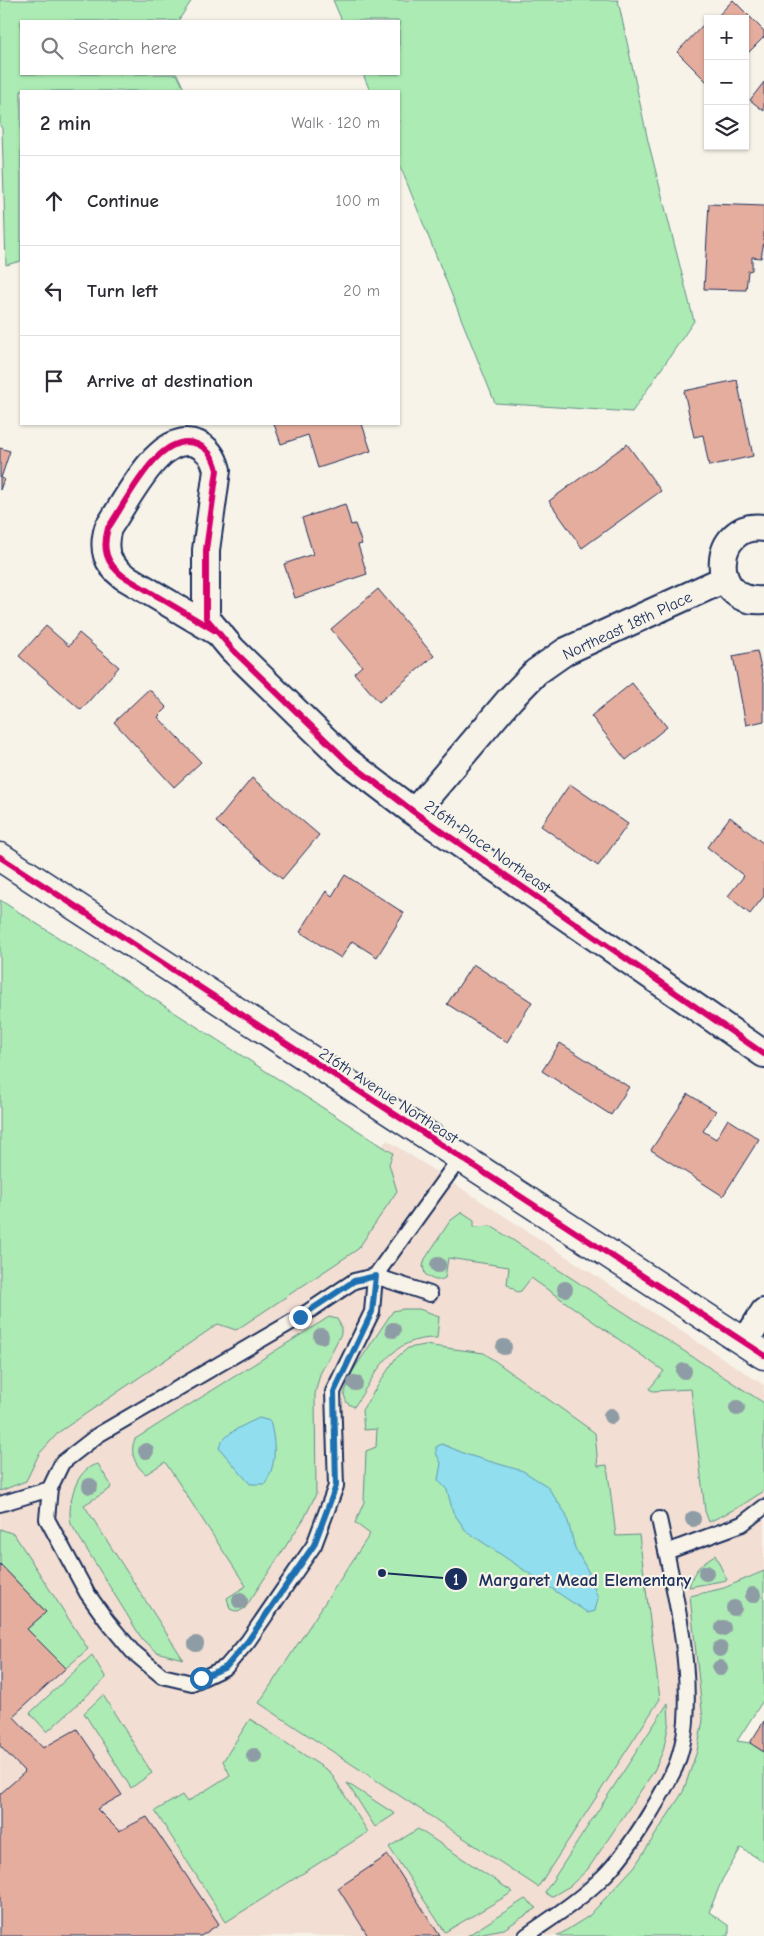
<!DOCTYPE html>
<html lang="en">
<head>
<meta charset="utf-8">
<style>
  :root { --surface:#fff; --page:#f7f7f7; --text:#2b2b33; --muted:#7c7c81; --line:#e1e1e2 }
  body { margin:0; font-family:"Comic Neue",sans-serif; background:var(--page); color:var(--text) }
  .controls { position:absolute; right:15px; top:15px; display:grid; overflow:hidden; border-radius:0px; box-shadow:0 1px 4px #0004 }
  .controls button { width:45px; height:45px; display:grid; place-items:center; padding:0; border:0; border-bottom:1px solid var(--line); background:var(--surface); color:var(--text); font:25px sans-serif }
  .stop { position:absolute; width:15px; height:15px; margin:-11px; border:4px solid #1f6fb2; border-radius:50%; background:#fff }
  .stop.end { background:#1f6fb2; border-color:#fff; box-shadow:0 1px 5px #0008 }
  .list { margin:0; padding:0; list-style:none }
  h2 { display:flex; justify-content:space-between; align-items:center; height:65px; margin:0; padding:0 20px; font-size:21px }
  h2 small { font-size:16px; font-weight:400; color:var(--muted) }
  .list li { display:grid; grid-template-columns:32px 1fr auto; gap:15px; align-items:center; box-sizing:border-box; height:90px; padding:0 20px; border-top:1px solid var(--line) }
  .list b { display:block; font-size:19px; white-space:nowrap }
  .list em { font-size:16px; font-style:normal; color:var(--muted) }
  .icon { flex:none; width:28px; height:28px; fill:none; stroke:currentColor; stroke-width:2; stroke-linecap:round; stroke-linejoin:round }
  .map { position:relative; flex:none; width:764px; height:1936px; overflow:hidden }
  .search { position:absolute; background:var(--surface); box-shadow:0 1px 4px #0004; left:20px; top:20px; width:380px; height:55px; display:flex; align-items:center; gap:12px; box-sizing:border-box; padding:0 18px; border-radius:0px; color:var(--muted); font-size:19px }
  .panel { position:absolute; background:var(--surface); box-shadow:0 1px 4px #0004; left:20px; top:90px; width:380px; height:335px; border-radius:0px }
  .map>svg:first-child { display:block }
</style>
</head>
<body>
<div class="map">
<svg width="764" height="1936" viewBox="0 0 764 1936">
  <rect width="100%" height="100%" fill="#f7f3e8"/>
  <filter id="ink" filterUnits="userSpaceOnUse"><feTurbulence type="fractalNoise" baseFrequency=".02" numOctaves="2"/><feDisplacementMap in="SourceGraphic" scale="10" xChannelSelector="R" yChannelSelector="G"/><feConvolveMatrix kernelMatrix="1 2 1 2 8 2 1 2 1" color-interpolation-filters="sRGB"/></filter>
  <g filter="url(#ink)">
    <path fill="#f2ded2" d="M387,1140l377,245v314l-154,237h-610v-488l377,-287 5,-15z"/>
    <path fill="#acebb3" stroke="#648d88" d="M0,0h192l-14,21h-157v53h156l8,17h-164v170l-15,4 -4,-136 -2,-4z
      M333,0h285l30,141 46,180 -62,91 -137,-9 -96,-240v-72h-29l-7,-17h36v-53h-57z
      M0,900l393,253 -4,11 8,27 -39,58 -122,81 -18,-6 -159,108 -20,22 -13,27 -26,10z
      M462,1212l12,8v7l17,-1 273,177v88l-25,16 -30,15 -4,-11 -14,-122 -38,2 -4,-2 15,-18 -133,-93 -10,13 -4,1 -10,-8 2,-17 -61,-9 -3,20c-8,4 -13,2 -20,-4l-2,-8 2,-7 25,-38z
      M403,1309h16l20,7 -2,22c-47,-1 -60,34 -83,69l-7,-4 -3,-8 8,-23 41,-61z
      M329,1317l8,2 4,7v8l-21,40 -5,20 1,100 -11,23 -60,91 -7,4 -8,-3 -3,-11 19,-12 -81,-124 -19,12c-11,-8 -17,-22 -11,-35z
      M425,1345l59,8 111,80 3,33 9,-1 9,71 23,-1 21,164 -122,188 -279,-184 111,-169 -15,-11 9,-21 2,-51 10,-4 1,-18 -13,1 -2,-20 33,-51 13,-11z
      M98,1464l13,21 -1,4 -26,16 99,154 -27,-7 -14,-13 -71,-115c-4,-19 4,-56 27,-60z
      M0,1529l14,5 74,115 -22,19 -39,-39 19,-17 -46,-48z
      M715,1555l12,25 -38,7c4,-16 12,-24 26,-32z
      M764,1571v128l-27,42 13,2 14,9v110l-23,-14 -19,32 -13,32 20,14v10h-172l32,-20 46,-50 48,-74 14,-41 6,-31 -13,-124 34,-8z
      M92,1655l14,23 -59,54 -17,-19z
      M103,1695l49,78 -21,15 -47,-75z
      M668,1703l1,20 -6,28 -9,20 -66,98 -18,17 -19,11 -6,-5z
      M250,1719l80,53 38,60 -142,90 -71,-111 27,-16 5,7 43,-27 -7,-14z
      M347,1783l48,31 -20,13z
      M418,1829l95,63 -68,40 -56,-85z
      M525,1899l12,9 -33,21 -37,7z"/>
    <path fill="#90deee" stroke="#6198b4" d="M259,1418l11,3c6,23 7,43 -5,63h-15l-31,-36c4,-15 28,-24 40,-30z
      M442,1444l26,11 55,16 24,15 19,28 9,34 13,23 10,27 -3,13 -7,2 -122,-82 -13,-19 -6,-22 -9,-10 3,-17 -5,-10v-6z"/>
    <path fill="#e5ad9e" stroke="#1b2f5e" d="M733,0l31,31v6l-19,19v-37h-30z
      M706,22l2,1v60l-31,-31z
      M764,82v29l-14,-11z
      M709,204l55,2v35l-3,17 -9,-1v13l-4,1 -2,19 -42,-1z
      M737,380l16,76 -44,10 -6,-31 -9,2 -10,-46z
      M274,424h88l9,27 -53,17 -10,-33 -27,9z
      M627,444l34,47 -79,57 -33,-47z
      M0,448l10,3 -9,27 3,1 -4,11z
      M345,504l6,21 4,-1 7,20 -4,1 9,29 -72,24 -11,-34 29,-10 -11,-36z
      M378,589l56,67 -55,46 -25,-29 8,-7 -31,-37z
      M46,626l23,20 10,-13 40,34 -38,43 -62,-54z
      M757,651l7,31v39l-18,4 -13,-69z
      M632,683l35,44 -41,33 -35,-44z
      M149,689l18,19 -9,9 43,45 -27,25 -60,-65z
      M252,778l67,57 -37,44 -66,-57z
      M570,784l58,40 -30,42 -57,-40z
      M730,817l34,27v52l-14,18 -22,-18 16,-20 -37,-29z
      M345,875l59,38 -27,44 -25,-16 -11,17 -41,-26 26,-41 6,5z
      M473,964l59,38 -25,40 -60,-38z
      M560,1043l69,44 -18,28 -69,-44z
      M688,1094l28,17 -13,20 13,8 12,-20 31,20 -36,57 -72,-46z
      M0,1564l46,48 -19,17 39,39 -53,48 30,32 34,-19 45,66 -25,14 22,22 28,-14 72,107 -18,12h-201v-142l25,-22 -25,-26z
      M764,1721v31l-14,-9z
      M388,1855l52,81h-72l-30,-48z"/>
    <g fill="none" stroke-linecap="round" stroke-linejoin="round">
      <g stroke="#1b2f5e" stroke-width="18">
        <path id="service" d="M375,1276l-3,36 -39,80 3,94 -22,59 -66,96 -22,26 -34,16 -30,-7 -30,-25 -25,-30 -20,-28 -40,-74 3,-31 12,-25 36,-28 202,-118 54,-36z
          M430,1294l-55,-18 85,-118
          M0,1504l50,-15
          M666,1552l76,-28 22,-17
          M526,1936c27,-19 54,-36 78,-60 24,-24 53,-72 69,-104 7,-13 12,-36 13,-51 5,-67 -13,-137 -27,-202"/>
      </g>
      <g stroke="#1b2f5e" stroke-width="30">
        <path id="minor" d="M764,528c-52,-8 -58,77 0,72
          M219,633l-96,-57c-17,-13 -21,-27 -15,-48 18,-25 51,-99 89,-84 12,5 17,14 20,26l-11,80v68l26,31 115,112 67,51 350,242
          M414,812l96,-113 26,-27 30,-21 159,-72
          M745,1342l19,-30"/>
      </g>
      <g stroke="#1b2f5e" stroke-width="31">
        <path id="tertiary" d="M0,857l764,498"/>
      </g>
      <use href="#service" stroke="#f7f3e8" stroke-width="14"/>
      <use href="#minor" stroke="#f7f3e8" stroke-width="26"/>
      <use href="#tertiary" stroke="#f7f3e8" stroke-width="28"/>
      <g stroke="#f7f3e8" stroke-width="9">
        <path id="cycleway" d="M219,633l-96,-57c-17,-13 -21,-27 -15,-48 18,-25 51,-99 89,-84 12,5 17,14 20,26l-11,80v68l26,31 115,112 67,51 350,242
          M0,857l764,498"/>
      </g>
      <use href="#cycleway" stroke="#d6006c" stroke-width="6"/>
    </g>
    <g fill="#8e9ca5">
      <circle cx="438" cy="1265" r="8"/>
      <circle cx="565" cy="1289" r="8"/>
      <circle cx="393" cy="1330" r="8"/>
      <circle cx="321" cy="1336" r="8"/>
      <circle cx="504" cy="1347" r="8"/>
      <circle cx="684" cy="1371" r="8"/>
      <circle cx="355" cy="1383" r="8"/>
      <circle cx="737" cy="1408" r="8"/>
      <circle cx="611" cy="1416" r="8"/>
      <circle cx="146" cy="1451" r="8"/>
      <circle cx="90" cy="1486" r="8"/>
      <circle cx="693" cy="1519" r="8"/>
      <circle cx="706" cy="1573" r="8"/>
      <circle cx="753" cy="1595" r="8"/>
      <circle cx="240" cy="1601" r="8"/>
      <circle cx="734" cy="1608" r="8"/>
      <circle cx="723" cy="1628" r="8"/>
      <circle cx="196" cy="1644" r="8"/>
      <circle cx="720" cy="1649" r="8"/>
      <circle cx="720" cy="1668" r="8"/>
      <circle cx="254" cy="1756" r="8"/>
    </g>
  </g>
  <g fill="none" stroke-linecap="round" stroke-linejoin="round" filter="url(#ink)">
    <path stroke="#1f6fb2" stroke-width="6" d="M201,1678l25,-11 22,-26 66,-96 22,-59 -2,-94 38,-80 4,-36 -22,5 -54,36"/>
  </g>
  <g text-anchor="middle" stroke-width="4.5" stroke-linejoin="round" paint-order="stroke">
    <g font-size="16" fill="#1b2f5e" stroke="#f7f3e8">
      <text transform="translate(627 625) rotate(-25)" y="6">Northeast 18th Place</text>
      <text transform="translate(488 846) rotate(35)" y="6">216th Place Northeast</text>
      <text transform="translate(389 1095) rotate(33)" y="6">216th Avenue Northeast</text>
    </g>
  </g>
  <path fill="none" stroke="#1b2f5e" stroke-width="2" d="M382 1573L456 1579"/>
  <g fill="#1b2f5e" stroke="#f7f3e8" stroke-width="2">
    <circle cx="382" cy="1573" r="5"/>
    <circle cx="456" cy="1579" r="12"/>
  </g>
  <g font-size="15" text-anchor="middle" font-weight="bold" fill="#fff">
    <text x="456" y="1585">1</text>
  </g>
  <g font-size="18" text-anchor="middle" font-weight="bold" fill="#1b2f5e" stroke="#f7f3e8" stroke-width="4.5" stroke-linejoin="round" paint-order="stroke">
    <text x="585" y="1586">Margaret Mead Elementary</text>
  </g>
</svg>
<div class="controls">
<button>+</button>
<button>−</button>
<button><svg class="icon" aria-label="layers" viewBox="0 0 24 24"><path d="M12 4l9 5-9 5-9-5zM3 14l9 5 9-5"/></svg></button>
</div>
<div class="stop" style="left:201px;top:1678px"></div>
<div class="stop end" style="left:300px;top:1317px"></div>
<div class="search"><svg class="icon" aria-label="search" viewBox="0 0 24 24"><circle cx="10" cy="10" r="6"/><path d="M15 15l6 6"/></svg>Search here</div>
<section class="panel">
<h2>2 min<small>Walk · 120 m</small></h2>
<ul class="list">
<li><svg class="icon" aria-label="ahead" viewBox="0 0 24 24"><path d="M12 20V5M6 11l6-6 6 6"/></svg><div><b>Continue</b></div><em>100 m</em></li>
<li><svg class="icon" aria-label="left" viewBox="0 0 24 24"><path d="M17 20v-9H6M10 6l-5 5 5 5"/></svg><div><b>Turn left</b></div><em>20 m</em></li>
<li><svg class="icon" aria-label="arrive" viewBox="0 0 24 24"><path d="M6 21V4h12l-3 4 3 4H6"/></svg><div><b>Arrive at destination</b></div></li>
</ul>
</section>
</div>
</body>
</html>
